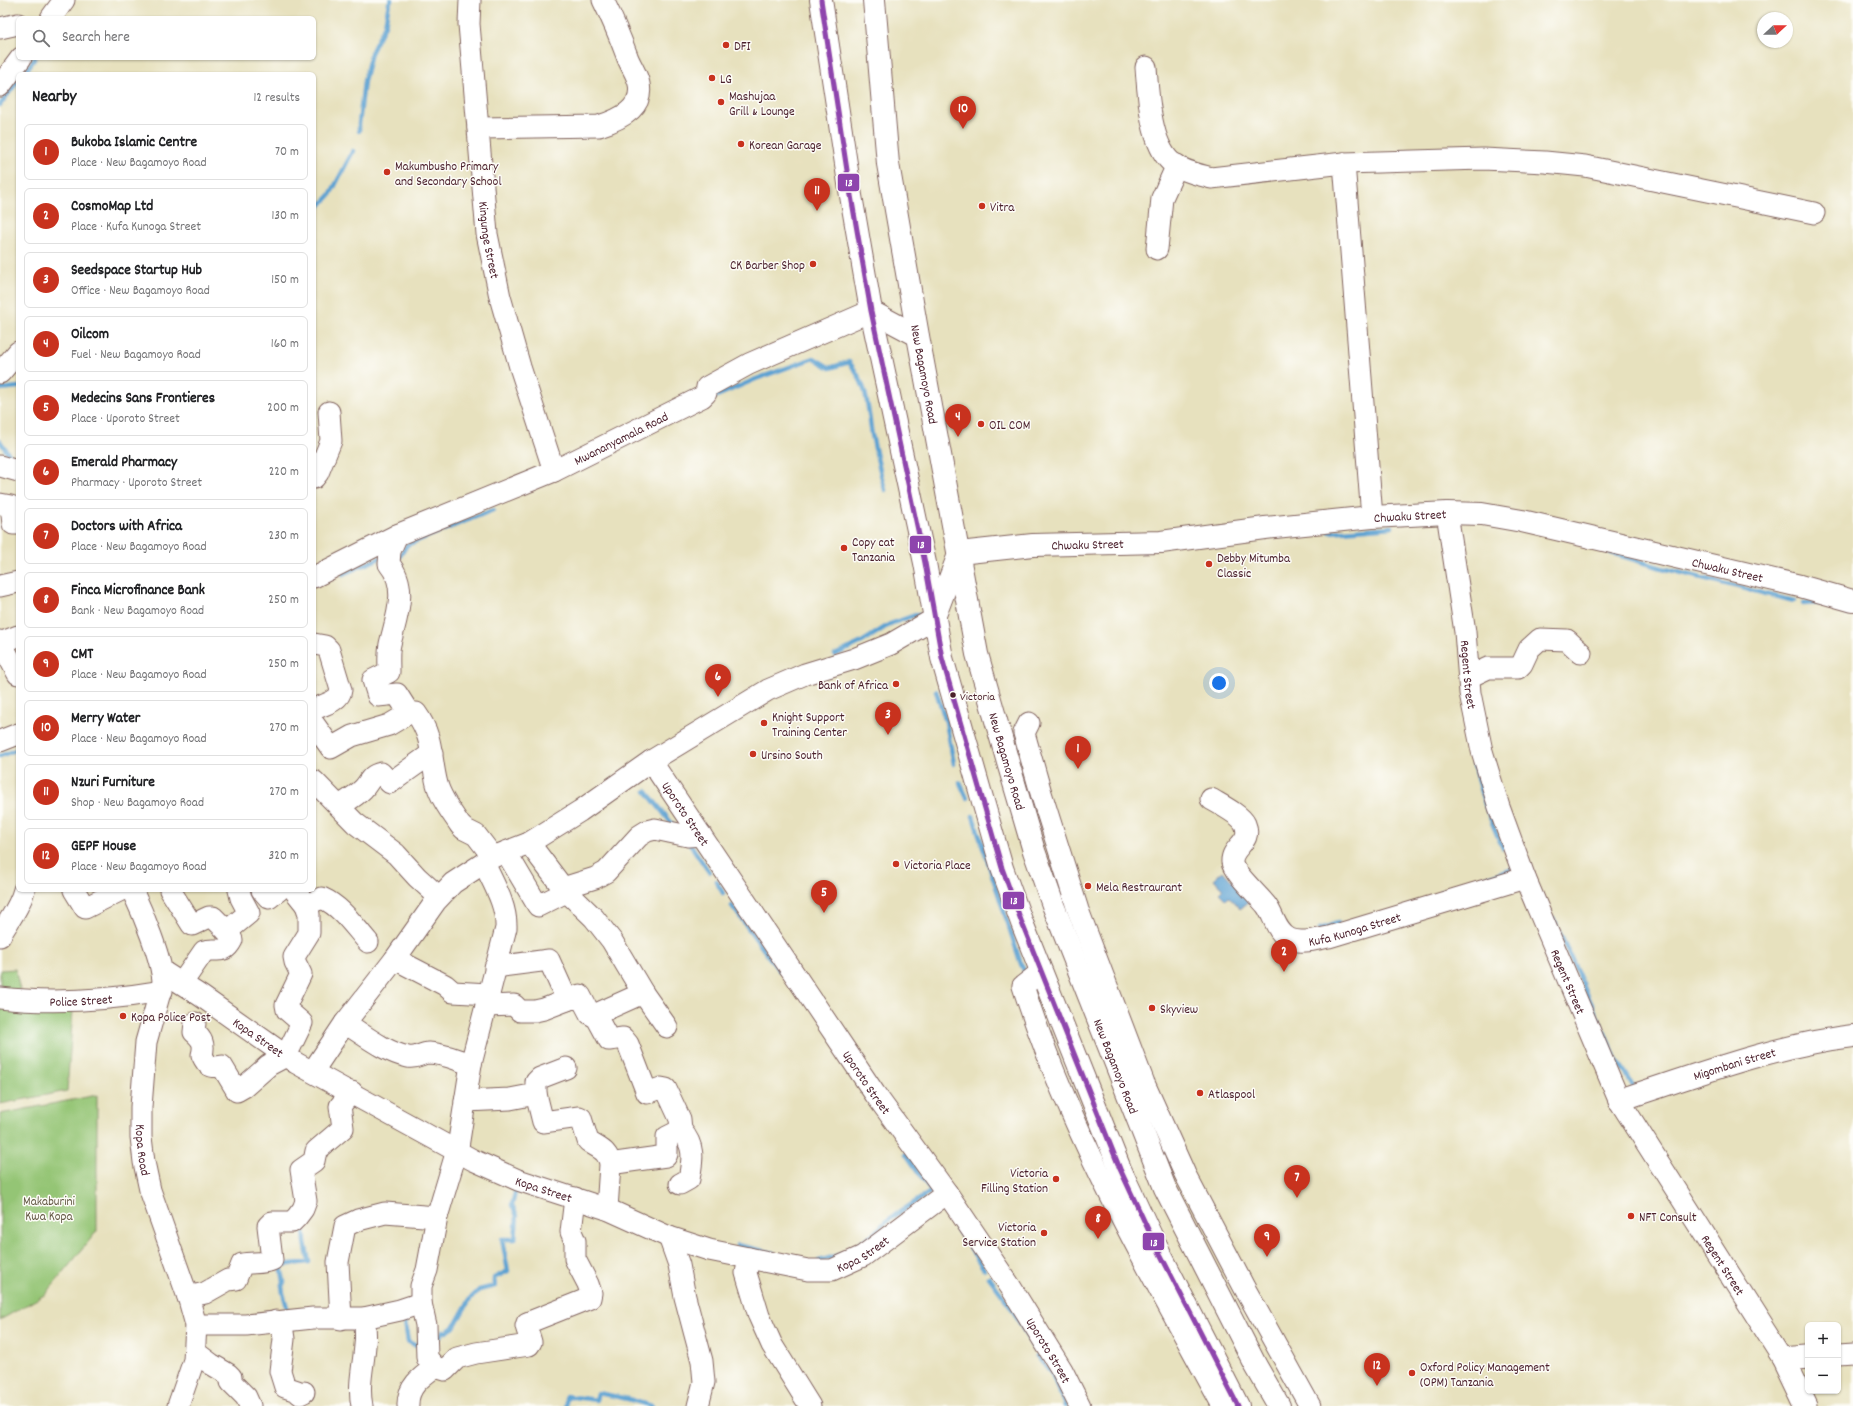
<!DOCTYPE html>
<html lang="en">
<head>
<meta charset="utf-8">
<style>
  :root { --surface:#fff; --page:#f6f6f6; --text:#202124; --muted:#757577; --line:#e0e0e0; --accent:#c8321e }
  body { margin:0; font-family:Dekko,sans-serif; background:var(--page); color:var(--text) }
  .controls { position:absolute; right:12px; bottom:12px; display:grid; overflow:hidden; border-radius:6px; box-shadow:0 1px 3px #0004 }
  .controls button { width:36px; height:36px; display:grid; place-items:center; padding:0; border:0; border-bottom:1px solid var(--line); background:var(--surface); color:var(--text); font:20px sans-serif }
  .compass { position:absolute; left:1757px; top:12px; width:36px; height:36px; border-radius:50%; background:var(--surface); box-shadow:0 1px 3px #0004; rotate:68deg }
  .you { position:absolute; left:1219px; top:683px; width:14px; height:14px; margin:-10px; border:3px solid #fff; border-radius:50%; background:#1a73e8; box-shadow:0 0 0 6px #1a73e833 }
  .badge { display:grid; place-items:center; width:26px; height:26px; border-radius:50%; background:var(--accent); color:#fff; font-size:13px; font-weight:700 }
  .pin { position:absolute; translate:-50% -33px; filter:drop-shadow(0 1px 2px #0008) }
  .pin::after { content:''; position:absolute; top:21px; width:14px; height:12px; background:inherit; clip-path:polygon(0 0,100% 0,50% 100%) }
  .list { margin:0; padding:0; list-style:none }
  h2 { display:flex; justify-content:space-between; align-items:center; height:52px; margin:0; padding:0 16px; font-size:17px }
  h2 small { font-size:13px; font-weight:400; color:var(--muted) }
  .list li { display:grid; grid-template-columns:26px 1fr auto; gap:12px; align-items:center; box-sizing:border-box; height:56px; margin:0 8px 8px; padding:0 8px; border:1px solid var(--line); border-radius:6px }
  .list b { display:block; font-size:15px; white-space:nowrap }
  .list p { margin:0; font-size:13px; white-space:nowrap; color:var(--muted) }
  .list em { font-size:13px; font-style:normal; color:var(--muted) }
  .icon { flex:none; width:22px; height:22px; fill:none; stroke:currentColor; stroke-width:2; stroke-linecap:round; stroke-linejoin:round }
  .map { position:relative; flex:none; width:1853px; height:1406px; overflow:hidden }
  .search { position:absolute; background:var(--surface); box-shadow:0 1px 3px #0004; left:16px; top:16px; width:300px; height:44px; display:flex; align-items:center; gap:10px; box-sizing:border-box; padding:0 14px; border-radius:6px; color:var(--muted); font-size:15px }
  .panel { position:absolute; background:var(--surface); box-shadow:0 1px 3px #0004; left:16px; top:72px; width:300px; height:820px; border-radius:6px }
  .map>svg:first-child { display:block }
</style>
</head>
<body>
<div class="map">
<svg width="1853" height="1406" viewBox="0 0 1853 1406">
  <rect width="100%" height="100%" fill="#fdfcf7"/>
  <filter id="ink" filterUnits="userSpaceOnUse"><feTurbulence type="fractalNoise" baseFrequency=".025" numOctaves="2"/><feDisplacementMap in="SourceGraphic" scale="8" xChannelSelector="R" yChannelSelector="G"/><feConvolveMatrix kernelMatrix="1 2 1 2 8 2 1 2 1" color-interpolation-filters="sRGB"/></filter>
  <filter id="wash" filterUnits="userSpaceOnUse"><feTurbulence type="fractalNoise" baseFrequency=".012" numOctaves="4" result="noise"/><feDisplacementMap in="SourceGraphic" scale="16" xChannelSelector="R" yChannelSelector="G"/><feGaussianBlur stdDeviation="0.9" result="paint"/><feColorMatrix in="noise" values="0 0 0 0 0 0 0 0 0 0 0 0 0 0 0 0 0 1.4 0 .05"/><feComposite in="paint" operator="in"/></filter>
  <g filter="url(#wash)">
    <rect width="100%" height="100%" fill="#e7e1be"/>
    <path fill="#94c575" stroke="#6f7250" d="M15,969l9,38 49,3 -6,81 -67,13v-134z
      M97,1095v136l-51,63 -46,26v-206z"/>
    <path fill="#5da2d2" stroke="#54607e" d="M1223,871l27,30 -10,8 -11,-12 -3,3 -7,-7 4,-4 -9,-10z"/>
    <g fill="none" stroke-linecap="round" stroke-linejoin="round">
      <path stroke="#5da2d2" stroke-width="4.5" d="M24,74l11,-16
        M0,105l18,-24
        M359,131v-7l5,-43 7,-28 14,-28 4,-22 2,-3
        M314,212l16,-17 23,-44
        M0,389l18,-2
        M710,399l46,-20 58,-21 16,10 19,-6c20,25 18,44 23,73 4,18 8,37 13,55
        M0,441l14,21
        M1330,532l62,-5
        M1608,552l54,16 132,33
        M398,559l9,-14 86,-35
        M343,574l37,-16
        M1803,604l20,-1 25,11
        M835,655l27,-13 28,-18 28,-10
        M936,691l10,31 8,42
        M1472,753c4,30 18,67 31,95
        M0,756l18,-7
        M960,783l7,15
        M646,791l27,34
        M973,816l48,148 6,13
        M690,844l19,28
        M716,881l7,12
        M1441,892l72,-23 -1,-2
        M732,906l42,58 7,8
        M1553,918l62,138 20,33
        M1320,929l18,-6
        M906,1154l26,38
        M941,1205l43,64
        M737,1245l36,8
        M819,1261l25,-7 13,-8 18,-13 10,-11 47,-31
        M989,1277l22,30 23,42
        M289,1314l-6,-21 -1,-7 2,-4 -3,-17 28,-3 -4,-20 -2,-23
        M404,1315l4,27 7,3 5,-2 1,1
        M433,1340l8,-5 2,-4 3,1 8,-5 16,-28 9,-9 16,-4 -1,-8 14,-7 -6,-32h13l2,-23 -5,-11 5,-20
        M1037,1356l15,18 13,32
        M566,1406v-10l30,4 2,-7 30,6 24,7"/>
    </g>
  </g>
  <g filter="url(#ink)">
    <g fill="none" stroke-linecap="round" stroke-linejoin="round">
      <g stroke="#81635e" stroke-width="23">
        <g id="minor">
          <path id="s1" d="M470,0l-1,24 18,210 13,63 20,70 34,104"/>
          <path d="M51,18l13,-18"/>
          <path d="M0,28l18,-4"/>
          <path d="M1146,67c2,26 4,76 25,95 11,9 26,12 40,16l133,-15 139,-4 62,3 40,4 229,47"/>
          <path d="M0,86l21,-28"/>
          <path d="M478,128l121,-2c19,-6 45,-17 40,-42 -2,-10 -9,-19 -12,-28 -7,-19 -15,-38 -24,-56"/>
          <path d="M1344,163l28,354"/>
          <path d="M1157,249l5,-51 15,-33"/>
          <path d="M0,373l18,-21"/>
          <path d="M0,466l18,5"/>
          <path d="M314,478l4,-5 13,-32 -2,-29"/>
          <path d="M0,504l11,2 2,18h5"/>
          <path id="s2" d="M1447,513l18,119 5,61 12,58 17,56 26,71 94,222 164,258 23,48"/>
          <path d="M397,535l-7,16 -1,13c20,23 7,54 1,80 -2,9 -1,19 -1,28l-16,8 5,16 19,-2 12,19h7c18,25 14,44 21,71 4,15 15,29 23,41l4,4 12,6 17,22"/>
          <path id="s3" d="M314,577l83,-42 157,-64 148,-74 4,-4 1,-6 42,-23 122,-53 47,25"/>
          <path d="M0,586l18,-4"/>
          <path d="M0,641l18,33"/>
          <path d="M0,643l18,-7"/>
          <path d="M314,644l11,2 4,4 12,40c-1,11 -18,15 -27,19"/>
          <path d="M1469,677l19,-9h30l4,-4 7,-15 11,-10 27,1 14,13"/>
          <path d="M1029,723l-5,10 17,60 37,117 66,173 41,91 59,113 66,119"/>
          <path d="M314,724l17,24 21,-12 37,-11 20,-12"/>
          <path d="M0,741l18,-7"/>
          <path id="s4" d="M651,761l224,333 72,99 63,93 52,84 18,36"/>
          <path d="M314,781l41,42 41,31 21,23 22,20"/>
          <path id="s5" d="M1211,799c8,5 30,16 34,25 8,19 -14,22 -13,38 1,10 26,33 34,43 8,10 10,28 24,34 11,5 27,0 39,-2l196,-59"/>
          <path d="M339,806c8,-5 17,-10 24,-17 6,-6 7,-14 18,-16l9,10 42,-30"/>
          <path d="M529,843l34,45 31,30 18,23 31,52"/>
          <path d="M506,852l32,54 28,-14"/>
          <path d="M484,863c9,20 23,42 22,65l-35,136 -13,83 -21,70 -10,53 -6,16v17l5,22 1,33 8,9 10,3 12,-12 19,-5 53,-8 2,-3 -5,-16 1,-3 63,-25 1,-5 -3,-9 -13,-25v-18l-4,-9 4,-34"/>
          <path d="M563,888l32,-10 11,-6 33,-36 8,-5 8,-2 33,7 13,-1"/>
          <path d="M74,890l11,18 36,-18"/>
          <path id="s6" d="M132,890c10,21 30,69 31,92l-17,60 -5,65v30l3,25 6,28 39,110 7,25 -2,35 -16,46"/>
          <path d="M170,890l22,35 17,-8h4l16,16 3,7c-8,16 -15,7 -28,11l-22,32"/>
          <path d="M262,890l7,8 10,-8"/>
          <path d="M294,890l12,15 16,-7c20,9 32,28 46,44"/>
          <path d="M227,931l22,-18 -8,-15 -2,-8"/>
          <path d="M0,936c8,-15 20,-29 24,-46"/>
          <path d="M395,959l50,26 8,7 36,2"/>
          <path d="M495,967l54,-7 18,40"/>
          <path id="s7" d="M162,971l39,25 95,67 177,97 45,20 89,29 62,28 40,13 99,20h24l31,-14 84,-63"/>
          <path d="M1041,972l-18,14c47,148 126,284 200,420"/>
          <path id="s8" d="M0,998c53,6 109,2 162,-7"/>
          <path d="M486,1006l28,-1 6,6h15l9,-2 36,-14 10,19 7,4 12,22 14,-2 5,6 19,49 14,-5 5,1 14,30 1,11"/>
          <path d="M594,1015l49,-22 24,34"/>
          <path d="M195,1023l-1,9c8,7 11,12 8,23 5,11 8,13 20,11l15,25 7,-4 25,-22 17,-9 16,-33 -15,-13 -1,-5 15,-31 -6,-12 -1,-5 15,-24v-19l-3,-9"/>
          <path d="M345,1023c19,12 40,29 63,34 9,2 13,-4 21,-4 17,1 27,7 42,11"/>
          <path d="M313,1071l32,-48 50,-64 41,-58 17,-18 40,-26 36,-14 51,-32 71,-50 117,-71 37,-16 49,-15 37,-15 43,-25 25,-66"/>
          <path d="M536,1094l7,28 36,-5 2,1 7,23c9,7 21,9 22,24l-3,44"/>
          <path d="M465,1101l45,-2 26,-5v-12l4,-4 26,-10"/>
          <path d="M610,1161l6,2 50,-7 1,-2v-17l14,-7c14,16 12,29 8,49l-9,5"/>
          <path d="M669,1237l10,28 6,32 17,64 2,21 -6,24"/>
          <path d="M749,1258l-3,15 13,43 13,29 38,61"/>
          <path d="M188,1297l17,-4 23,-13 8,-1 6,-15c10,-2 21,0 30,-4l-4,-34 4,-4h20l5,-5 6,-8 3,-8 -5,-31 13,-9 2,-10 27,-23 -3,-22 12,-14"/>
          <path d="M341,1319l-3,-57 7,-36 13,-6 27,-7 52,4"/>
          <path d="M276,1321l7,11 1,7 -4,32 5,16 12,4 3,3 4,-2"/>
          <path d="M196,1325h50l67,-7h51l36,-8 21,-7"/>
          <path d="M195,1352l16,12 17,10 3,3v5l15,15 4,9"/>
          <path d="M1838,1355l15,-1"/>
          <path d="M1783,1358l25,-2"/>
          <path d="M362,1406c-6,-29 8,-57 2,-88"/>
          <path d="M408,1406c-1,-19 13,-29 27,-39"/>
        </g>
      </g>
      <g stroke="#81635e" stroke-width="24">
        <g id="major">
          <path id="s9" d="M959,553l74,-8 128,-3 104,-14 107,-11 75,-4 35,1 40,7 278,65 53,15"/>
          <path id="s10" d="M1619,1100c75,-24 156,-55 234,-64"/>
        </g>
      </g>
      <g stroke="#81635e" stroke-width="24">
        <g id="highway">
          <path d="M821,0l29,190 21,121 54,252 17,95 60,210 20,55 98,246 33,71 85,166"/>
          <path id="s11" d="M874,0l14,164 30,172 59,318 32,112 25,85 19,54 112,283 91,178 23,40"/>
        </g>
      </g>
      <use href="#minor" stroke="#fff" stroke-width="21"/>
      <use href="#major" stroke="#fff" stroke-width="22"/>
      <use href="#highway" stroke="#fff" stroke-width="22"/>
      <g stroke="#fdfcf7" stroke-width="8">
        <path id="bus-1" d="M821,0l29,190 21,121 54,252 17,95 60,210 20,55 98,246 33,71 85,166"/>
      </g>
      <use href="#bus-1" stroke="#8e44ad" stroke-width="5"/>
    </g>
  </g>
  <g fill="#c8321e" stroke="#fdfcf7" stroke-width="1.5">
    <circle cx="726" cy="45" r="4"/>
    <circle cx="712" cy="78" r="4"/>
    <circle cx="721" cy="102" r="4"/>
    <circle cx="741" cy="144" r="4"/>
    <circle cx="387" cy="172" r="4"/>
    <circle cx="982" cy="206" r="4"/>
    <circle cx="813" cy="264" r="4"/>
    <circle cx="981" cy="424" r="4"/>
    <circle cx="844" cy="548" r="4"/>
    <circle cx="1209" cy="564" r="4"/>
    <circle cx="896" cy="684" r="4"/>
    <circle cx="764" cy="723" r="4"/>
    <circle cx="753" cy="754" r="4"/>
    <circle cx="896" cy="864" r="4"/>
    <circle cx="1088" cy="886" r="4"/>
    <circle cx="1152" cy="1008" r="4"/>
    <circle cx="123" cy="1016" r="4"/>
    <circle cx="1200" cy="1093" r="4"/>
    <circle cx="1056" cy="1179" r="4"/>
    <circle cx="1631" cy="1216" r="4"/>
    <circle cx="1044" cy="1233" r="4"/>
    <circle cx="1412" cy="1373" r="4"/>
  </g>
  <circle fill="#4a1f2b" stroke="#fdfcf7" stroke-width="1.5" cx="953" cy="695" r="3.5"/>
  <g text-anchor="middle" stroke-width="3" stroke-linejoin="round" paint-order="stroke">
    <g font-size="12" fill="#4a1f2b" stroke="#fdfcf7" text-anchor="start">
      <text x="960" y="700">Victoria</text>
    </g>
    <g font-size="13" fill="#4a1f2b" stroke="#fdfcf7" text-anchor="start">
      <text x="734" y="50">DFI</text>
      <text x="720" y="83">LG</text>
      <text x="729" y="100">Mashujaa<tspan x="729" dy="15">Grill &amp; Lounge</tspan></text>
      <text x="749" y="149">Korean Garage</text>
      <text x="395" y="170">Makumbusho Primary<tspan x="395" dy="15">and Secondary School</tspan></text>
      <text x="990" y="211">Vitra</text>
      <text x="805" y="269" text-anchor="end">CK Barber Shop</text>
      <text x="989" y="429">OIL COM</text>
      <text x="852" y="546">Copy cat<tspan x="852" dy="15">Tanzania</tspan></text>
      <text x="1217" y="562">Debby Mitumba<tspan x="1217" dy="15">Classic</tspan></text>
      <text x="888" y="689" text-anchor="end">Bank of Africa</text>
      <text x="772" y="721">Knight Support<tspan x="772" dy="15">Training Center</tspan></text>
      <text x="761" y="759">Ursino South</text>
      <text x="904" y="869">Victoria Place</text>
      <text x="1096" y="891">Mela Restraurant</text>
      <text x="1160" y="1013">Skyview</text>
      <text x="131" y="1021">Kopa Police Post</text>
      <text x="1208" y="1098">Atlaspool</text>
      <text x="1048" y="1177" text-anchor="end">Victoria<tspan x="1048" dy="15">Filling Station</tspan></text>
      <text x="1639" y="1221">NFT Consult</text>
      <text x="1036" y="1231" text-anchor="end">Victoria<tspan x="1036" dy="15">Service Station</tspan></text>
      <text x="1420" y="1371">Oxford Policy Management<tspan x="1420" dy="15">(OPM) Tanzania</tspan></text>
    </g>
    <g font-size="13" fill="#4a1f2b" stroke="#fdfcf7">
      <text dy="5" stroke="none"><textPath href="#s1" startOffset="241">Kingunge Street</textPath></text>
      <text dy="5" stroke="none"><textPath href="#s11" startOffset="378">New Bagamoyo Road</textPath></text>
      <text dy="5" stroke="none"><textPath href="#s3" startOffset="337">Mwananyamala Road</textPath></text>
      <text dy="5" stroke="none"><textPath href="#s9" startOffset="453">Chwaku Street</textPath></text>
      <text dy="5" stroke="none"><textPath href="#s9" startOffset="129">Chwaku Street</textPath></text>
      <text dy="5" stroke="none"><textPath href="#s9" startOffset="777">Chwaku Street</textPath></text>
      <text dy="5" stroke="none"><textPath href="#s2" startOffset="163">Regent Street</textPath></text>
      <text dy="5" stroke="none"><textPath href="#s11" startOffset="774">New Bagamoyo Road</textPath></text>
      <text dy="5" stroke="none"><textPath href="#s4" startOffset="63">Uporoto Street</textPath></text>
      <text dy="5" stroke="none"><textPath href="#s5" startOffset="249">Kufa Kunoga Street</textPath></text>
      <text dy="5" stroke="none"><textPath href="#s2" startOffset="487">Regent Street</textPath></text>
      <text dy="5" stroke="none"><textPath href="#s8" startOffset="81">Police Street</textPath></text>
      <text dy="5" stroke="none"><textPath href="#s7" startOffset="117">Kopa Street</textPath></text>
      <text dy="5" stroke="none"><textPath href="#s10" startOffset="121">Migombani Street</textPath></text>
      <text dy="5" stroke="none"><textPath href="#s11" startOffset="1098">New Bagamoyo Road</textPath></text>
      <text dy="5" stroke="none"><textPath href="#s4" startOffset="387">Uporoto Street</textPath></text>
      <text dy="5" stroke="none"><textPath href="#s6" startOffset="268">Kopa Road</textPath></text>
      <text dy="5" stroke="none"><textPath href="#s7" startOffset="441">Kopa Street</textPath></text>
      <text dy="5" stroke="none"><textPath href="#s7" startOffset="777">Kopa Street</textPath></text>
      <text dy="5" stroke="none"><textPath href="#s2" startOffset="811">Regent Street</textPath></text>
      <text dy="5" stroke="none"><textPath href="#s4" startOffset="711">Uporoto Street</textPath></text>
    </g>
    <g font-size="13" fill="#645945" stroke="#fdfcf7">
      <text x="49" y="1205">Makaburini<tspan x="49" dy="15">Kwa Kopa</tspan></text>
    </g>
  </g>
  <g stroke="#fdfcf7" stroke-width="1.5">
    <rect x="837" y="173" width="23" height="19" rx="4" fill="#8e44ad"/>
    <rect x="909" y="535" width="23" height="19" rx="4" fill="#8e44ad"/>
    <rect x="1002" y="891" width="23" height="19" rx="4" fill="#8e44ad"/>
    <rect x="1142" y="1232" width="23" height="19" rx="4" fill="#8e44ad"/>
  </g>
  <g font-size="11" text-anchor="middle" font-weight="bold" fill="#fff">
    <text x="849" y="186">13</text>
    <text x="921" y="548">13</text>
    <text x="1014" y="904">13</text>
    <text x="1154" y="1246">13</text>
  </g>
</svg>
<div class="controls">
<button>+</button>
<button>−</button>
</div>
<svg class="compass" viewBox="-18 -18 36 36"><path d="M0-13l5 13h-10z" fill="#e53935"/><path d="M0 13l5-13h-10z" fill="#757577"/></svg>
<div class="you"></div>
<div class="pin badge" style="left:1078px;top:769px">1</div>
<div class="pin badge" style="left:1284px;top:972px">2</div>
<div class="pin badge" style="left:888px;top:735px">3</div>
<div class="pin badge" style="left:958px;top:437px">4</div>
<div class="pin badge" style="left:824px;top:913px">5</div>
<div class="pin badge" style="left:718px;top:697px">6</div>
<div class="pin badge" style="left:1297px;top:1198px">7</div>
<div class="pin badge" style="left:1098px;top:1239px">8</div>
<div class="pin badge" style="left:1267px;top:1257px">9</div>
<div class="pin badge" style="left:963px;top:129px">10</div>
<div class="pin badge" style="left:817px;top:211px">11</div>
<div class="pin badge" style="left:1377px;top:1386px">12</div>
<div class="search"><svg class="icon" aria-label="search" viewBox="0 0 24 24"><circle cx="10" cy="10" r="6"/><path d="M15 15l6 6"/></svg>Search here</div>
<section class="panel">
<h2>Nearby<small>12 results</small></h2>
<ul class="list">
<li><span class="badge">1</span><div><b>Bukoba Islamic Centre</b><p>Place · New Bagamoyo Road</p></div><em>70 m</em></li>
<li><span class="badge">2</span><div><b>CosmoMap Ltd</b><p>Place · Kufa Kunoga Street</p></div><em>130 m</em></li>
<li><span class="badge">3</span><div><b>Seedspace Startup Hub</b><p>Office · New Bagamoyo Road</p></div><em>150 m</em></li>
<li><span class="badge">4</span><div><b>Oilcom</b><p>Fuel · New Bagamoyo Road</p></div><em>160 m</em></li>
<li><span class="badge">5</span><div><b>Medecins Sans Frontieres</b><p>Place · Uporoto Street</p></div><em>200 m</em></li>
<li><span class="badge">6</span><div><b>Emerald Pharmacy</b><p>Pharmacy · Uporoto Street</p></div><em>220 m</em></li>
<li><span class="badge">7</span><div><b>Doctors with Africa</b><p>Place · New Bagamoyo Road</p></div><em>230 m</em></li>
<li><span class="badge">8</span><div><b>Finca Microfinance Bank</b><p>Bank · New Bagamoyo Road</p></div><em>250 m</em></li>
<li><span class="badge">9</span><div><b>CMT</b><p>Place · New Bagamoyo Road</p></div><em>250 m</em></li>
<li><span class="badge">10</span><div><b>Merry Water</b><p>Place · New Bagamoyo Road</p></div><em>270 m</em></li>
<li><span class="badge">11</span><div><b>Nzuri Furniture</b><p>Shop · New Bagamoyo Road</p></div><em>270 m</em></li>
<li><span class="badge">12</span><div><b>GEPF House</b><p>Place · New Bagamoyo Road</p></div><em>320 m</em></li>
</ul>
</section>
</div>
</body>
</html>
